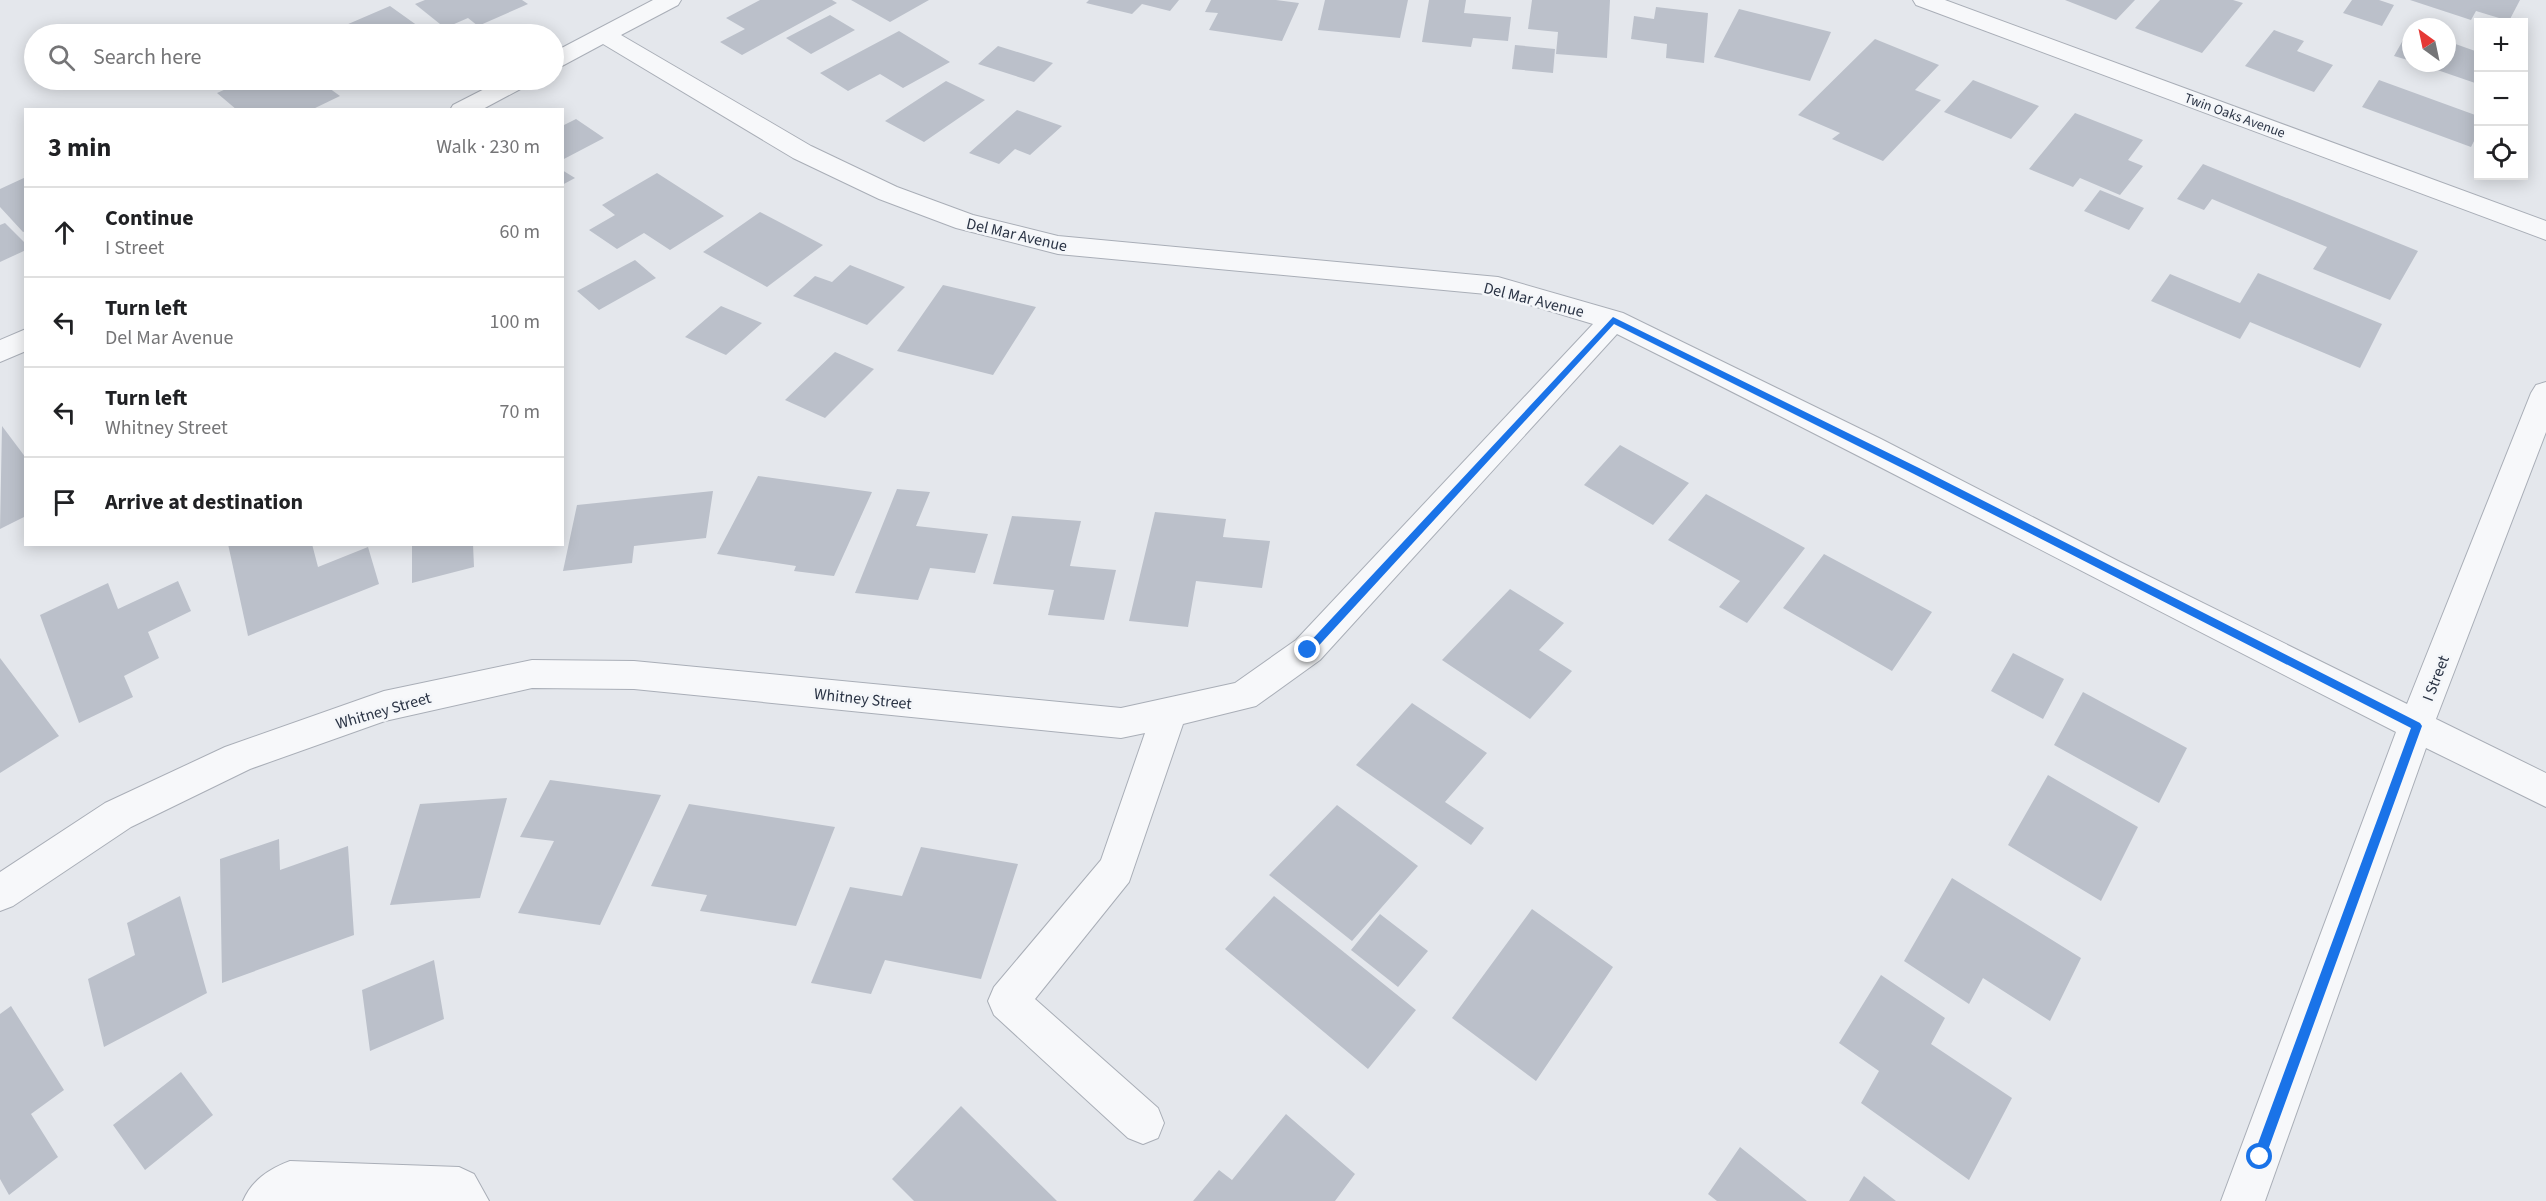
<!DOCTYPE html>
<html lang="en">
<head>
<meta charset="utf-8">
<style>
  :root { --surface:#fff; --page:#f6f6f6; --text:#202124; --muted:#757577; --line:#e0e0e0 }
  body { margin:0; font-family:"Source Sans 3",sans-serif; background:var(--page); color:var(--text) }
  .controls { position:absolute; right:18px; top:18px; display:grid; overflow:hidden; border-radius:0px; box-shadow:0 3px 15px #0003 }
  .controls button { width:54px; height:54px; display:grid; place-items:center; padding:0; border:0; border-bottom:2px solid var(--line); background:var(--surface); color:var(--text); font:30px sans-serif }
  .compass { position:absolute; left:2402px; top:18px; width:54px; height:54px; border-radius:50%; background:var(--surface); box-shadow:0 3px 15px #0003; rotate:327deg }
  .stop { position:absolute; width:18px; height:18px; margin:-14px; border:4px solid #1a73e8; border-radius:50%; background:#fff }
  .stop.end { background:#1a73e8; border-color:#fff; box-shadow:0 2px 6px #0008 }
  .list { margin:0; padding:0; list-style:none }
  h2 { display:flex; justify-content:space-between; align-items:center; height:78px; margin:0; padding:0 24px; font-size:26px }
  h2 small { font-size:20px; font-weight:400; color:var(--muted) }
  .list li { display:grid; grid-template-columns:39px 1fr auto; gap:18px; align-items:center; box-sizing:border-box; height:90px; padding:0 24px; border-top:2px solid var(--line) }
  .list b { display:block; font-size:22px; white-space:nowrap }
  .list p { margin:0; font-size:20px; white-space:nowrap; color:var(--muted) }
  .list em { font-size:20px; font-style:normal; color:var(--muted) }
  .icon { flex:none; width:33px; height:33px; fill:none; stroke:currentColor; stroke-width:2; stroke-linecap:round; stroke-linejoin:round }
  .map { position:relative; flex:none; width:2546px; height:1201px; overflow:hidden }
  .search { position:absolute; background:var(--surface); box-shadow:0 3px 15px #0003; left:24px; top:24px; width:540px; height:66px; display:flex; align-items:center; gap:15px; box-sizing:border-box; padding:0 21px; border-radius:33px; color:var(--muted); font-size:22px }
  .panel { position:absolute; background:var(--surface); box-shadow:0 3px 15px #0003; left:24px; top:108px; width:540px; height:438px; border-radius:0px }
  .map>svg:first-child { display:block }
</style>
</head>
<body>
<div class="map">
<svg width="2546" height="1201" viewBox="0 0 2546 1201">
  <rect width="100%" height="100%" fill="#e4e7ec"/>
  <path fill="#bbc0ca" d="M425,0h97l6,4 -50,22 -10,-8 -23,10 -30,-24z
    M760,0h72l5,3 -95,52 -22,-13 25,-13 -19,-11z
    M851,0h78l-39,22z
    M1089,0h90l-9,11 -28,-7 -10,10 -46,-11z
    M1211,0h65l23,3 -17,38 -73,-11 9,-17 -13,-1z
    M1325,0h83l-8,38 -82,-8z
    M1429,0h37l-2,13 47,4 -3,24 -35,-3 -2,9 -49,-5z
    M1532,0h78l-3,58 -51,-4 2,-22 -30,-3z
    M2065,0h70l-19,20z
    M2160,0h73l10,3 -41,50 -67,-25z
    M2352,0h27l15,5 -12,21 -39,-13z
    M2410,0h110l-11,21 -33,-10 -5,9z
    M390,6l28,20 -19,8h-74z
    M1656,7l52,6 -4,50 -38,-5 1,-14 -36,-5 3,-23 20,3z
    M1739,9l92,23 -21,49 -96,-24z
    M830,15l25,15 -44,24 -25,-16z
    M2411,26v35l-17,-5z
    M2274,30l30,11 -7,10 36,14 -19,27 -69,-26z
    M899,31l51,31 -47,26 -23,-14 -32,17 -28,-18z
    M1875,39l64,26 -24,25 26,10 -58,61 -51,-22 8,-6 -42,-18z
    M2447,41l31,11v32l-61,-21h30z
    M1515,45l40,4 -2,24 -41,-4z
    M998,46l55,17 -19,19 -56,-18z
    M246,80h72l22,16 -29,14h-74l-20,-17z
    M1973,80l66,26 -28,33 -67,-27z
    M2379,80l99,36v17l-7,14 -109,-40z
    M946,81l39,19 -61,42 -39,-21z
    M1017,110l45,16 -32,29 -15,-6 -16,15 -30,-11z
    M2075,113l68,27 -15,20 15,6 -23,29 -40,-17 -7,9 -44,-18z
    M576,119l28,19 -42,22v-34z
    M2203,164l215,87 -28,49 -77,-31 14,-22 -115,-48 -8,11 -27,-11z
    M562,170l13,8 -13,7z
    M657,173l67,43 -54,34 -26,-17 -27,16 -28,-19 26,-15 -13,-10z
    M26,177v54l-3,1 -23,-25v-18z
    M2100,190l44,18 -15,22 -45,-19z
    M760,212l63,33 -56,42 -64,-35z
    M5,223l21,21v6l-26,12v-37z
    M635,260l21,18 -57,32 -22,-19z
    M850,265l55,22 -38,38 -74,-29 22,-20 17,6z
    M2258,273l124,51 -22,44 -110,-46 -10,17 -89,-38 19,-27 70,29z
    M943,285l93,22 -43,68 -96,-24z
    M721,306l41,17 -36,32 -41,-18z
    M835,352l39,17 -49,49 -40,-18z
    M2,426l24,32v58l-26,13z
    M1620,445l69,38 -36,42 -69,-40z
    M758,476l114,16 -38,84 -40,-5 2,-5 -79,-12z
    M897,489l33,3 -14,34 72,8 -13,39 -45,-5 -12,32 -63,-7z
    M713,491l-7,47 -72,8 -2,17 -69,8 14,-66z
    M1706,494l99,54 -58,75 -28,-16 21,-26 -72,-41z
    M1155,512l71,7 -3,18 47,4 -8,47 -66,-7 -8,46 -59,-6z
    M1012,516l69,5 -11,45 46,4 -12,50 -56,-5 6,-25 -61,-6z
    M228,544h84l6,23 50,-20 11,37 -131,52z
    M412,544h61l1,23 -62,16z
    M1824,554l108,58 -40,59 -109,-63z
    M178,581l13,30 -43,21 11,26 -35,18 9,21 -54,26 -39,-108 68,-32 10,26z
    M1510,589l54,34 -25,27 33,21 -42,48 -88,-59z
    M2013,653l51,26 -21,40 -52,-28z
    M0,658l59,78 -59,37z
    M2083,692l104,56 -28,55 -105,-58z
    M1412,703l75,50 -42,49 39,26 -13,17 -115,-80z
    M2048,775l90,52 -37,74 -93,-56z
    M550,780l111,15 -61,130 -82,-12 36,-72 -34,-4z
    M507,798l-27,100 -90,7 30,-101z
    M689,804l146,23 -39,99 -96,-15 7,-16 -56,-9z
    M1337,805l81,61 -66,75 -83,-66z
    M279,839l1,31 68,-24 6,89 -132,48 -2,-124z
    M921,847l97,17 -37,115 -96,-19 -14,34 -60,-11 39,-96 52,9z
    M1952,878l129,80 -31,63 -67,-43 -14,26 -65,-43z
    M180,896l27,97 -103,54 -16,-68 47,-24 -8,-32z
    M1274,896l142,114 -48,59 -143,-120z
    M1532,909l81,58 -77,114 -84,-63z
    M1380,914l48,37 -30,36 -47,-37z
    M434,960l10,59 -74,32 -8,-61z
    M1881,975l64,43 -14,26 81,54 -43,82 -108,-77 18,-32 -40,-28z
    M11,1006l53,84 -33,24 27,43 -49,38 -9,-16v-165z
    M181,1072l32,43 -68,55 -32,-45z
    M961,1106l96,95h-143l-22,-22z
    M1286,1114l69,60 -20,27h-142l26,-31 13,10z
    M1740,1147l67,54h-90l-9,-7z
    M1864,1176l32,25h-47z"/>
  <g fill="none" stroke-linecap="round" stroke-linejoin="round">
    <g stroke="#a9aeb7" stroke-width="2">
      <path id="minor" d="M653,0h28l-3,5 -57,30 190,111 86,41 76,28 85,21 440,41 125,36 258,126 237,122 289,143 124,-311 5,-8 10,-3v50l-110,287 110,54v34l-120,-59 -161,453h-44l175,-469c-260,-132 -518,-268 -779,-398l-297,326 -64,46 -73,18 -54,158 -94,117 123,109 6,15 -6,15 -15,6 -15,-6 -134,-123 -6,-14 6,-14 107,-127 44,-127 -24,5 -487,-49 -102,-1 -147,33 -135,48 -119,58 -118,79 -13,5v-39l105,-69 120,-56 159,-56 148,-31 102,1 487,47 114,-25 61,-43 297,-316 -96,-29 -439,-41 -102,-26 -77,-29 -86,-41 -190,-114 -41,22 -8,2v-16z
        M1913,0h32l601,221v19l-630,-235z
        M502,80h29l-3,5 -47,25h-31l3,-5z
        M26,329v22l-26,11v-22z
        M290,1161l169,6 15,7 15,27h-246c9,-21 26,-32 47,-40z"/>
    </g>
    <use href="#minor" fill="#f7f8fa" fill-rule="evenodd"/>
  </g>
  <path fill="#1a73e8" d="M1613,317l308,152 499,254 2,3 -158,435 -4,2 -5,-2 -2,-4 158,-429 -497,-254 -300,-150 -302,329h-7v-6z"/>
  <g text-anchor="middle" stroke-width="5" stroke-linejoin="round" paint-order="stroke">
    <g font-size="14" fill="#2b3445" stroke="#f4f6f9">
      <text transform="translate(2235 115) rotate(20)" y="5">Twin Oaks Avenue</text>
    </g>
    <g font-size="16" fill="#2b3445" stroke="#f4f6f9">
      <text transform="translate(1017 234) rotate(13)" y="6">Del Mar Avenue</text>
      <text transform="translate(1534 299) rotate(14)" y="6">Del Mar Avenue</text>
      <text transform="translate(2435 678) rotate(-69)" y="6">I Street</text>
      <text transform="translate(863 698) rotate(6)" y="6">Whitney Street</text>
      <text transform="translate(383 710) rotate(-16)" y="6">Whitney Street</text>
    </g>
  </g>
</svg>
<div class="controls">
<button>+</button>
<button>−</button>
<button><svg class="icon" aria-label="locate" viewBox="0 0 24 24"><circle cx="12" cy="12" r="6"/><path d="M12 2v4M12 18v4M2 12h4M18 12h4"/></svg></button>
</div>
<svg class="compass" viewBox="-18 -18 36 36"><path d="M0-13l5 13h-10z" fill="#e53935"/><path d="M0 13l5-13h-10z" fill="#757577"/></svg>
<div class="stop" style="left:2260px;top:1157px"></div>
<div class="stop end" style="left:1308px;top:650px"></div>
<div class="search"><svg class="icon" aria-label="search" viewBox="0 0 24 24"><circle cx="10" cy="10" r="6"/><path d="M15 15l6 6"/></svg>Search here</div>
<section class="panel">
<h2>3 min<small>Walk · 230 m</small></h2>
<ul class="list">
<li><svg class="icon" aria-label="ahead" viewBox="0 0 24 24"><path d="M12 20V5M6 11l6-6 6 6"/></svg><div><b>Continue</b><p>I Street</p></div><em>60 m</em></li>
<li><svg class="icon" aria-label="left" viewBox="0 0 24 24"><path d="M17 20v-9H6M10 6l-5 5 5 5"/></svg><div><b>Turn left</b><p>Del Mar Avenue</p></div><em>100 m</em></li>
<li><svg class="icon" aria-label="left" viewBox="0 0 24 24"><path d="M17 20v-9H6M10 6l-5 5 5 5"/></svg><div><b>Turn left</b><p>Whitney Street</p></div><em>70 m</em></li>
<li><svg class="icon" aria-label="arrive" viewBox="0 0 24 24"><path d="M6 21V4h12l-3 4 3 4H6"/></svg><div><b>Arrive at destination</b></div></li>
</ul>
</section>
</div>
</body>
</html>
